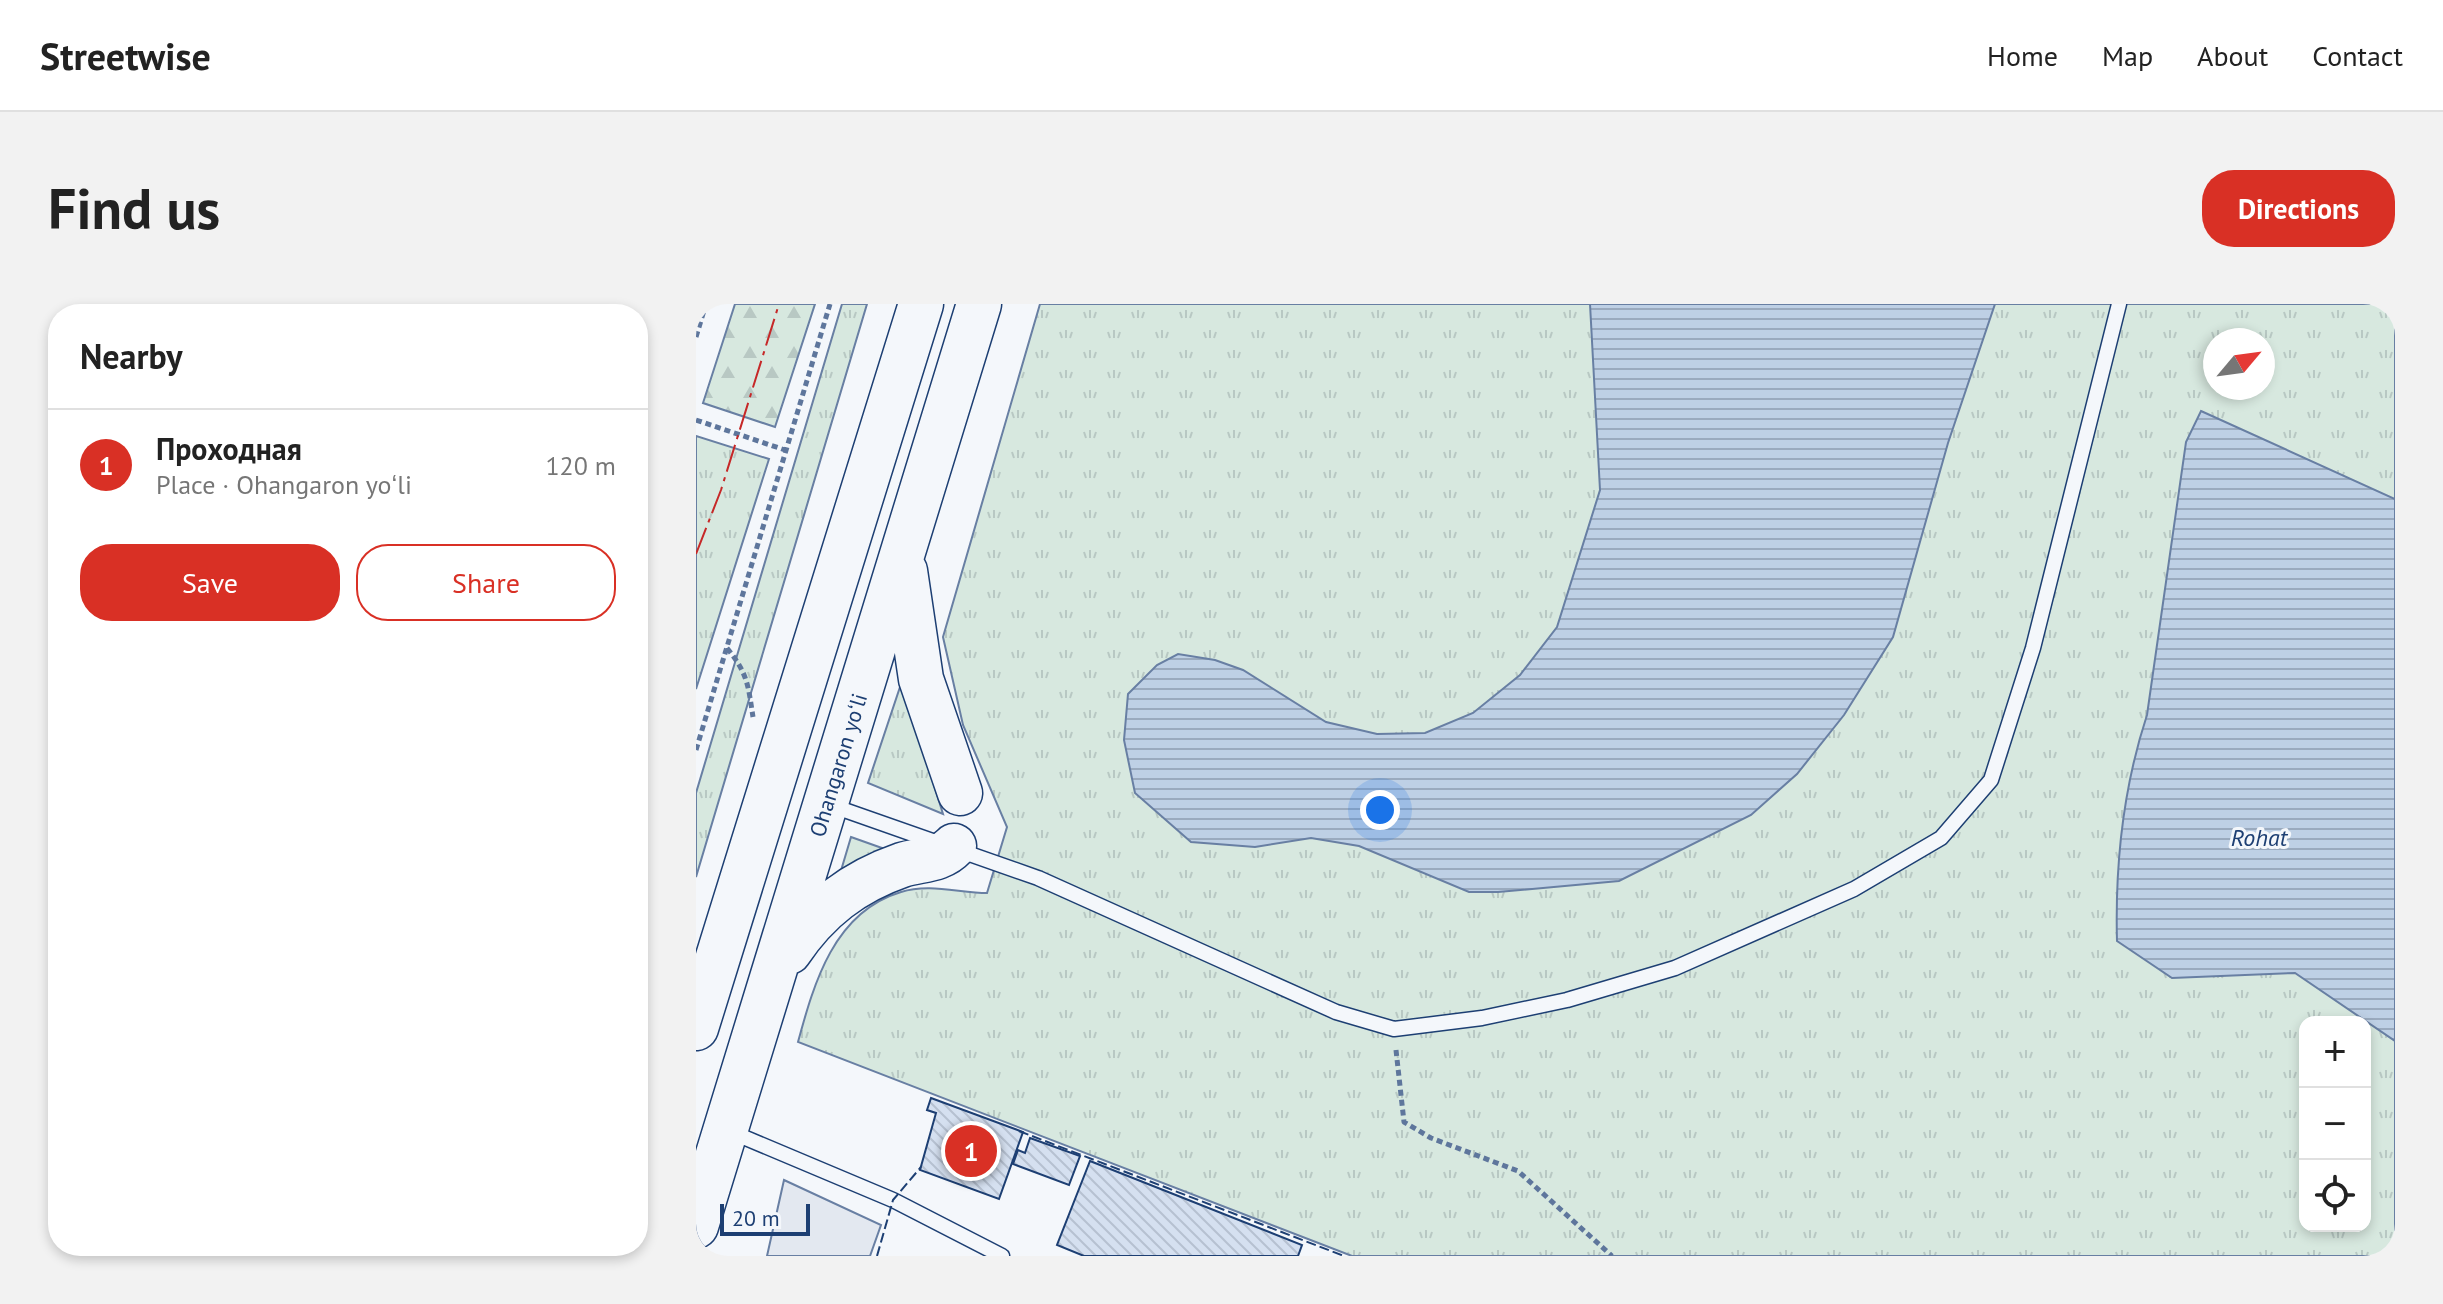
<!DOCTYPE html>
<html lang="en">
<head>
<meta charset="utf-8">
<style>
  :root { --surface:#fff; --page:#f2f2f2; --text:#222; --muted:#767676; --line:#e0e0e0; --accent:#d93025 }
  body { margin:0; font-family:"PT Sans",sans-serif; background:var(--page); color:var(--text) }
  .controls { position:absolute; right:24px; bottom:24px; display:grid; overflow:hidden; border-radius:16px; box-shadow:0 4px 12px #0003 }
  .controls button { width:72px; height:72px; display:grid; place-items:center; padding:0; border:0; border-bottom:2px solid var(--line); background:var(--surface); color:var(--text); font:40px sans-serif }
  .compass { position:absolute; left:1507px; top:24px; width:72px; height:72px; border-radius:50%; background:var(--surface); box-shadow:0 4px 12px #0003; rotate:61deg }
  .scale { position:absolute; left:24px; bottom:20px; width:90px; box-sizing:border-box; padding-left:8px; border:4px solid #1d3f73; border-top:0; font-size:22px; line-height:28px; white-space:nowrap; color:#1d3f73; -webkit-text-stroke:6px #f4f7fb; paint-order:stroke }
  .you { position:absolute; left:684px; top:506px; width:28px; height:28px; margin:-20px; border:6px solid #fff; border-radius:50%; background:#1a73e8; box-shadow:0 0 0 12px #1a73e833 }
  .badge { display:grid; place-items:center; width:52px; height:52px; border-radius:50%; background:var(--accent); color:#fff; font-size:26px; font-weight:700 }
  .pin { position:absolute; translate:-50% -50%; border:4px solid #fff; box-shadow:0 2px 8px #0006 }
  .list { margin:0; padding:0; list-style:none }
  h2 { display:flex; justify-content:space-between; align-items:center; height:104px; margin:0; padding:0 32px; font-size:34px }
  h2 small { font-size:26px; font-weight:400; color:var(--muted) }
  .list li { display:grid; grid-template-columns:52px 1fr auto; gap:24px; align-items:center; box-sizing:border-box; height:112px; padding:0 32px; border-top:2px solid var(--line) }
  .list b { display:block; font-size:30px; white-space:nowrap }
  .list p { margin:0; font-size:26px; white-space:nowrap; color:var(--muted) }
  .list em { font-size:26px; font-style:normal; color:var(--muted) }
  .actions { display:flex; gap:16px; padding:24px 32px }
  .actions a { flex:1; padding:18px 0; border:2px solid var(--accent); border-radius:32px; text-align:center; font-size:28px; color:var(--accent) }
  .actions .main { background:var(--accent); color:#fff }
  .icon { flex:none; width:44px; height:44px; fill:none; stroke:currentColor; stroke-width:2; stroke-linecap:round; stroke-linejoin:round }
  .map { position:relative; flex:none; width:1699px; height:952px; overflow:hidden; border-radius:32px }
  header { display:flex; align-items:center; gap:48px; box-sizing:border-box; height:112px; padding:0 40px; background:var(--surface); border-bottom:2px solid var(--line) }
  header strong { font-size:38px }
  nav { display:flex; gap:44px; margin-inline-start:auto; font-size:28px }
  .intro { display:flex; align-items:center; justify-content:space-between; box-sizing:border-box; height:192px; padding:0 48px }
  h1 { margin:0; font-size:56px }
  .button { padding:20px 36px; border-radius:32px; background:var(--accent); color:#fff; font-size:28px; font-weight:700 }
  main { display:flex; gap:48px; padding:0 48px }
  aside { flex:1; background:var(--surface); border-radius:32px; box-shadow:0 4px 12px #0003 }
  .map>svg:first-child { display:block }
</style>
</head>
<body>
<header>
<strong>Streetwise</strong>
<nav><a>Home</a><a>Map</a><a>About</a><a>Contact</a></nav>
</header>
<div class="intro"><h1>Find us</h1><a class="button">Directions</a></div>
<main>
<aside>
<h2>Nearby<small></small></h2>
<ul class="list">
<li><span class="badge">1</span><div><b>Проходная</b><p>Place · Ohangaron yoʻli</p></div><em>120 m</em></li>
</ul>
<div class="actions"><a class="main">Save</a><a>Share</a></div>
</aside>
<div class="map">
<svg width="1699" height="952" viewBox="0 0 1699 952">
  <defs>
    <pattern id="grass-tufts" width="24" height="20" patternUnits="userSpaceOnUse" patternTransform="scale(2)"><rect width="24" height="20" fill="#d7e8df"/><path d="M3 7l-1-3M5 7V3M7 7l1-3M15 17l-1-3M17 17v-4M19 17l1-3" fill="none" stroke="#b8c8c3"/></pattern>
    <pattern id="forest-firs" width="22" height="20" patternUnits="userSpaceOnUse" patternTransform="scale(2)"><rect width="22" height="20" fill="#d7e8df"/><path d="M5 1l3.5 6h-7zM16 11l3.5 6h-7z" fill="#b8c8c3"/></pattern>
    <pattern id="water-rules" width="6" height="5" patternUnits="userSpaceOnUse" patternTransform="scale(2)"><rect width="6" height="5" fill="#bed0e5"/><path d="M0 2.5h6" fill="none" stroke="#9aaabe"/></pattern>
    <pattern id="building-back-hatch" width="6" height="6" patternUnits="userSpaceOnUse" patternTransform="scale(2)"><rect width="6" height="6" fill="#d5e0f0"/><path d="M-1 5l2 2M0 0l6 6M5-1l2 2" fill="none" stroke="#b6c1d1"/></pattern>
  </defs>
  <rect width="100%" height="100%" fill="#f4f7fb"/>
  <path fill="url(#grass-tufts)" stroke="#687fa3" stroke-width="2" fill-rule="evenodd" d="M146,0h25l-171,573v-84z
    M344,0h1355v952h-1043l-554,-214c16,-59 36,-130 103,-150 28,-9 59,1 86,1l20,-66 -44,-102 -20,-88zM1519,36h48v48h-48zM1609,718h60v204h-60z
    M0,132l73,23 -73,230z
    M206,377l41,133 -75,-31z
    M155,533l45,16 -59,31z"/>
  <path fill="url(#forest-firs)" stroke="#687fa3" stroke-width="2" d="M39,0h80l-40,123 -72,-24z"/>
  <path fill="#e3e8f0" stroke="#687fa3" stroke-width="2" d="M88,876l97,45 -11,31h-103z"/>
  <path fill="url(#water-rules)" stroke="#687fa3" stroke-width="2" d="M894,0h405l-47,139 -55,194 -49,78 -47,59 -46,41 -132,66 -121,11h-29l-110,-46 -48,-8 -56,9 -64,-5 -56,-49 -11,-53 4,-46 29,-29 21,-11 37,6 28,10 83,52 51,12 48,-1 48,-20 47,-38 37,-48 43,-137z
    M1505,107l194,88v542l-100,-68 -123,5 -55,-37c-2,-76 6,-153 30,-226l39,-273z"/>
  <path fill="url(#building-back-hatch)" stroke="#1d3f73" stroke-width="2" d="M235,794l92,34 -24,67 -79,-29 16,-57 -9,-3z
    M334,834l50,18 -11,29 -56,-21 5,-14 7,3z
    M394,857l212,84 -4,11h-214l-27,-11z"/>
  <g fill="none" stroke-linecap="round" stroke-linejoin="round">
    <g stroke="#1d3f73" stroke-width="17">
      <path id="service" d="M134,501l208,73 298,134 58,17 88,-11 85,-18 108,-32 179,-79 87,-51 50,-58 42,-132 86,-344
        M33,827l164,69 109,56"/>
    </g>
    <g stroke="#1d3f73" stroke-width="47">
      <path id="trunk" d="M209,267l16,108 39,114
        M93,648c29,-43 64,-70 113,-87 19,-6 38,-4 52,-19
        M0,724l225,-724
        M0,922l283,-922"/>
    </g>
    <path stroke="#5e769c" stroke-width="5" stroke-dasharray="6 4" stroke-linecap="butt" d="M0,33l10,-33
      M0,116l89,30
      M31,344c21,26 21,37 26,69
      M0,446l134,-446
      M700,746l8,72 27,16 87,33 94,85"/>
    <use href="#service" stroke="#f4f7fb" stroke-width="14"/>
    <use href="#trunk" stroke="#f4f7fb" stroke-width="44"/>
    <path stroke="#1d3f73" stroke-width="2" stroke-dasharray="10 4" stroke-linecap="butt" d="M323,827l325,125
      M181,952l16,-56 28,-33"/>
    <path stroke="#c62828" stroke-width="2" stroke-dasharray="28 6 4 6" stroke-linecap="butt" d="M0,1v-1
      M0,250l25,-64 58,-186"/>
  </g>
  <g text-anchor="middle" stroke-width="6" stroke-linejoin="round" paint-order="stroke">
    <g font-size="22" fill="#1d3f73" stroke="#f4f7fb">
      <text transform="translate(142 461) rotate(-73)" y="8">Ohangaron yoʻli</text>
    </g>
    <g font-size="24" font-style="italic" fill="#1d3f73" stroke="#f4f7fb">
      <text x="1563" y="542">Rohat</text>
    </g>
  </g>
</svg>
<div class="controls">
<button>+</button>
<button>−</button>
<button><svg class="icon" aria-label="locate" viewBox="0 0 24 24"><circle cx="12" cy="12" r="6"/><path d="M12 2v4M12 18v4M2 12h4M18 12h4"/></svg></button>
</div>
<svg class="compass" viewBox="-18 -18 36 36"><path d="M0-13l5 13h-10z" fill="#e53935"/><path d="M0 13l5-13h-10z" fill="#767676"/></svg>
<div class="scale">20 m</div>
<div class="you"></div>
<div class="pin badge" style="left:275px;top:847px">1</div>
</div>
</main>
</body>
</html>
